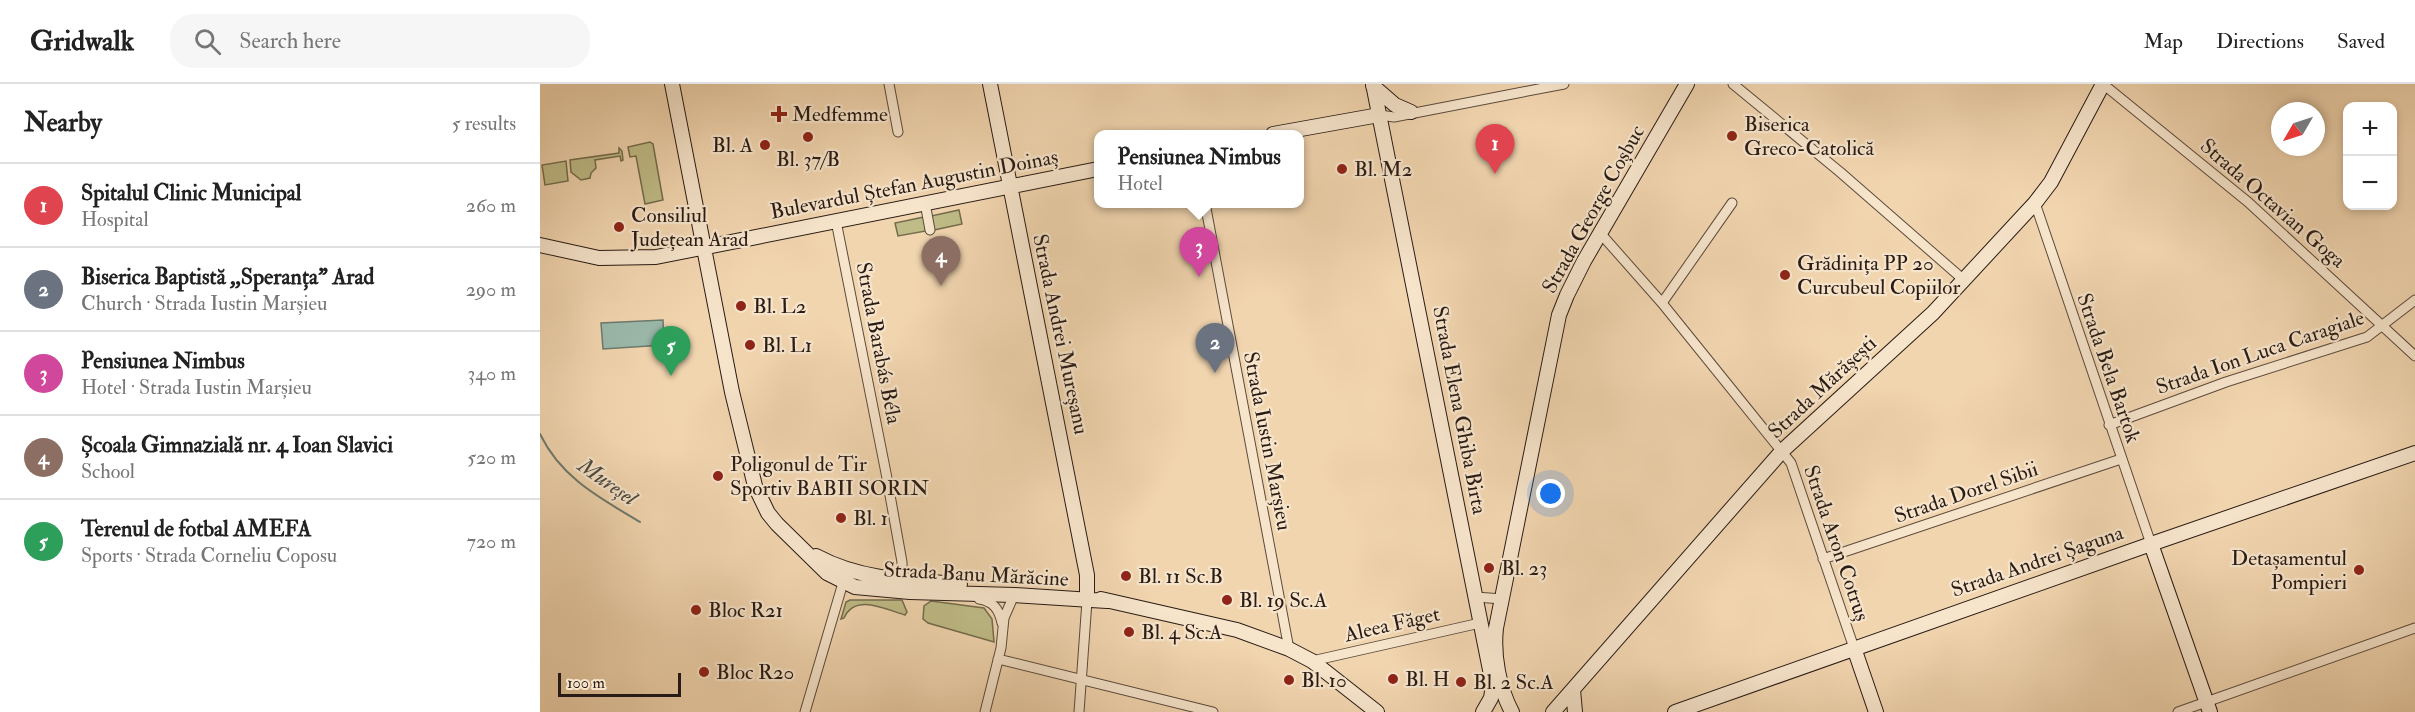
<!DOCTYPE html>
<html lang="en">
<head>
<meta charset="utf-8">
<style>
  :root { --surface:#fff; --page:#f6f6f6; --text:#222; --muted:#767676; --line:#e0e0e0; --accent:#0b8043 }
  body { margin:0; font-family:"IM FELL Double Pica",serif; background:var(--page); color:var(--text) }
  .controls { position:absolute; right:18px; top:18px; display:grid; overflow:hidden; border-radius:12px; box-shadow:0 3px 9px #0003 }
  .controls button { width:54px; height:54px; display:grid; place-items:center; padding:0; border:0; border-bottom:2px solid var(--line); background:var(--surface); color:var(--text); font:30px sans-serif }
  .compass { position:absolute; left:1731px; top:18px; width:54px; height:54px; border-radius:50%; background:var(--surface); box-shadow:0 3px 9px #0003; rotate:231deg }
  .scale { position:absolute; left:18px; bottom:15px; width:123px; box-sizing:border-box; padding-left:6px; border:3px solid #291b15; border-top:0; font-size:16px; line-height:21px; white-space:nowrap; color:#291b15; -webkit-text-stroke:4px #f6e4cb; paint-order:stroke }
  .you { position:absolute; left:1011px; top:410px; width:21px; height:21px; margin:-15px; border:4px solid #fff; border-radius:50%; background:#1a73e8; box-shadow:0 0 0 9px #1a73e833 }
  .badge { display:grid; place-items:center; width:39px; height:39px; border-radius:50%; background:var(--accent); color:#fff; font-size:20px; font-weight:700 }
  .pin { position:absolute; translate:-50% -50px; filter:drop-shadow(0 2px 3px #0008) }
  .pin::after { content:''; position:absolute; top:32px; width:21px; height:18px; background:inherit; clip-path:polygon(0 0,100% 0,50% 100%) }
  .popup { position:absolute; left:554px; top:46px; width:210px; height:78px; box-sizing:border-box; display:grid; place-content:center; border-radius:12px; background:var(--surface); filter:drop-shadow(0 2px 4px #0005); font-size:20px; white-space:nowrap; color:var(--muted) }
  .popup b { font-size:22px; color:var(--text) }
  .popup::after { content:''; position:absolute; left:50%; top:100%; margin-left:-12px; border:12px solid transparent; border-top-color:var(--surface) }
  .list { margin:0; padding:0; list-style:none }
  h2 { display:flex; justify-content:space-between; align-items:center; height:78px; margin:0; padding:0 24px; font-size:26px }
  h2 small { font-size:20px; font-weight:400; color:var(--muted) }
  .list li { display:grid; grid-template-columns:39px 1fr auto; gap:18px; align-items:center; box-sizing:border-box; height:84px; padding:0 24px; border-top:2px solid var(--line) }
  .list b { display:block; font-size:22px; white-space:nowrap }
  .list p { margin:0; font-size:20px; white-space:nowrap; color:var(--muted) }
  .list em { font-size:20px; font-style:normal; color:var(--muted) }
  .icon { flex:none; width:33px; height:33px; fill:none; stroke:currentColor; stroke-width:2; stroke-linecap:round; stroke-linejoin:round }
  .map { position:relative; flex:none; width:1875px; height:628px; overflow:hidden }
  header { display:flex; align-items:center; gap:36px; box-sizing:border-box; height:84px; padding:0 30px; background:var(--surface); border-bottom:2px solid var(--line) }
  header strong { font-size:28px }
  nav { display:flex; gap:33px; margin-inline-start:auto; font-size:21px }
  .search { width:420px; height:54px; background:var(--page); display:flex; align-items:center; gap:15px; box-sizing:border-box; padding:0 21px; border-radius:24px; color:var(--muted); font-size:22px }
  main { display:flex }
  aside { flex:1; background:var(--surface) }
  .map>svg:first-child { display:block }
</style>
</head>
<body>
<header>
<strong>Gridwalk</strong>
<div class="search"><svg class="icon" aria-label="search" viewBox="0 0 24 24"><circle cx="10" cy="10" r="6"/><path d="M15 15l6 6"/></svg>Search here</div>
<nav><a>Map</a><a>Directions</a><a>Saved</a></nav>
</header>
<main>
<aside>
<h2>Nearby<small>5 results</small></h2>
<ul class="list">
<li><span class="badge" style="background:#e0444e">1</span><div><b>Spitalul Clinic Municipal</b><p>Hospital</p></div><em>260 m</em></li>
<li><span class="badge" style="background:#6b7280">2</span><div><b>Biserica Baptistă ,,Speranța&quot; Arad</b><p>Church · Strada Iustin Marșieu</p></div><em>290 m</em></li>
<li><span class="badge" style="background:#d1479c">3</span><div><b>Pensiunea Nimbus</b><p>Hotel · Strada Iustin Marșieu</p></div><em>340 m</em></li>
<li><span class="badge" style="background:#8d6e63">4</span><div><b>Școala Gimnazială nr. 4 Ioan Slavici</b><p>School</p></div><em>520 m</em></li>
<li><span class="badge" style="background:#2e9e5b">5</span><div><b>Terenul de fotbal AMEFA</b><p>Sports · Strada Corneliu Coposu</p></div><em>720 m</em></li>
</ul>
</aside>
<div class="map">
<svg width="1875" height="628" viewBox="0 0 1875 628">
  <rect width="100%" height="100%" fill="#f1d5af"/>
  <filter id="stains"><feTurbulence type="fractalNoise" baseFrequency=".00333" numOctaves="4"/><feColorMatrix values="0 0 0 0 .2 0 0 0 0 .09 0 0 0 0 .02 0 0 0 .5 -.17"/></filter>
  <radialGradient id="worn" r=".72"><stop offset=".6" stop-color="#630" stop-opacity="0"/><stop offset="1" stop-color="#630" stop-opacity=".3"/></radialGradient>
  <path fill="#bfbc87" stroke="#746c4e" stroke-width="1.5" d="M110,58l3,2 10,56 -18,4 -9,-48 -6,1 -2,-10z
    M79,64l3,3 1,9 -2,1 -1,-5 -25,4 1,8 -5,5 -1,5 -9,2 -10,-8 -1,-12 49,-7z
    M26,77l2,20 -23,4 -3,-20z
    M419,126l3,14 -28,6 -3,-14z
    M384,133l2,14 -28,5 -3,-13z
    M310,516h52l5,12 -2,3c-20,-6 -50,-22 -61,3l-3,1 5,-17z
    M391,517l53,7 8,11 2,23 -66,-19 -5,-4 1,-13z"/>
  <path fill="#9bb9ab" stroke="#6d7a6f" stroke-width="1.5" d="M123,236l1,25 -61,4 -2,-26z"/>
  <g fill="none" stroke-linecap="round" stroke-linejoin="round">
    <path stroke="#6d7a6f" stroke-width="2" d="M0,350c21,44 60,64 100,88"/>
    <g stroke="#5b4a3c" stroke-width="11">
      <path id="street" d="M349,0l9,48
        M1193,0l107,88 125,109
        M1563,0l145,118 167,154
        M839,31l15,2 170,-33
        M385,119l5,27
        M665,119l84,446
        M1495,119l116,341
        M296,137l50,252 16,89v17
        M1061,150l61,69 129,160 63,185
        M1122,219l70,-100
        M1569,341l117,-43 141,-45 48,-37
        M1283,475l298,-100
        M936,513l26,2
        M439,515c14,2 20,10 23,24
        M458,575l215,53
        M772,577l168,-38
        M265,628l40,-136
        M445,628l16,-64 3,-30 10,-23
        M539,628l8,-111
        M1638,628l237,-84"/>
    </g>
    <g stroke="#291b15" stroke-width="16">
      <path id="secondary" d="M132,0l60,308 23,94 13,27 9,11 50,49 28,14 55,5 104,3 93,6
        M450,0l97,491v26
        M833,0l120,601 -2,13 -8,14
        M833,2l22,19 16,7
        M733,50l106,-19
        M0,161l59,13 57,-1 442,-88
        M1611,460l59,168
        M276,472c44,24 94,25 144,28
        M561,515l136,31 52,19 23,12 65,51
        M1314,564l22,64
        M1033,606l2,22
        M972,628c-13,-24 -19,-57 -16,-84l63,-313 8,-20 17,-34 103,-177
        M1013,628l229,-261 151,-138 102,-110 16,-21 52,-98
        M1135,628l476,-168 264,-91"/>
    </g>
    <use href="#street" stroke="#f6e4cb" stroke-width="9"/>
    <use href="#secondary" stroke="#f6e4cb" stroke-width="14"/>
  </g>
  <g fill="#8f2418" stroke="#f6e4cb" stroke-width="2">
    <path d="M236 21h6v6h6v6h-6v6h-6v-6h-6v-6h6z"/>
    <circle cx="1192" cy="52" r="6"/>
    <circle cx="268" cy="53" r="6"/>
    <circle cx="225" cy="61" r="6"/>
    <circle cx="802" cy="85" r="6"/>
    <circle cx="79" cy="143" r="6"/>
    <circle cx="1245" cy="191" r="6"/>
    <circle cx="201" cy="222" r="6"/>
    <circle cx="210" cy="261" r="6"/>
    <circle cx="178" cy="392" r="6"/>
    <circle cx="301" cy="434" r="6"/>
    <circle cx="949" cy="484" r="6"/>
    <circle cx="1819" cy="486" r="6"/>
    <circle cx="586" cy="492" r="6"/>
    <circle cx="687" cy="516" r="6"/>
    <circle cx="156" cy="526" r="6"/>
    <circle cx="589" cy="548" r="6"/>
    <circle cx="164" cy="588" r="6"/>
    <circle cx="853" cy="595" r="6"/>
    <circle cx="749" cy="596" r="6"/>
    <circle cx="921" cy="598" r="6"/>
  </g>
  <g text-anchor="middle" stroke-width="4.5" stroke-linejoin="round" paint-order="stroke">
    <g font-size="21" fill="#291b15" stroke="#f6e4cb" text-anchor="start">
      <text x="252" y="37">Medfemme</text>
      <text x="1204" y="47">Biserica<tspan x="1204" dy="24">Greco-Catolică</tspan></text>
      <text x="213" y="68" text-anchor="end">Bl. A</text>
      <text x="268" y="82" text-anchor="middle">Bl. 37/B</text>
      <text x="814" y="92">Bl. M2</text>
      <text x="91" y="138">Consiliul<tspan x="91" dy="24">Județean Arad</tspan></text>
      <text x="1257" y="186">Grădinița PP 20<tspan x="1257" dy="24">Curcubeul Copiilor</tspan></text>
      <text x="213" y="229">Bl. L2</text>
      <text x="222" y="268">Bl. L1</text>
      <text x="190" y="387">Poligonul de Tir<tspan x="190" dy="24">Sportiv BABII SORIN</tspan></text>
      <text x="313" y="441">Bl. 1</text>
      <text x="1807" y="481" text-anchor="end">Detașamentul<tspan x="1807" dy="24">Pompieri</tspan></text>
      <text x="961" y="491">Bl. 23</text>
      <text x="598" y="499">Bl. 11 Sc.B</text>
      <text x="699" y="523">Bl. 19 Sc.A</text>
      <text x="168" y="533">Bloc R21</text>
      <text x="601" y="555">Bl. 4 Sc.A</text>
      <text x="176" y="595">Bloc R20</text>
      <text x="865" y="602">Bl. H</text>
      <text x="761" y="603">Bl. 10</text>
      <text x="933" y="605">Bl. 2 Sc.A</text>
    </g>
    <g font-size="21" fill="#291b15" stroke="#f6e4cb">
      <text transform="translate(374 100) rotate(-11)" y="7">Bulevardul Ștefan Augustin Doinaș</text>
      <text transform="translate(1733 119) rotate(41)" y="7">Strada Octavian Goga</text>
      <text transform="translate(1053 125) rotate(-61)" y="7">Strada George Coșbuc</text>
      <text transform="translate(521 250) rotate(78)" y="7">Strada Andrei Mureșanu</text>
      <text transform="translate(339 259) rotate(79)" y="7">Strada Barabás Béla</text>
      <text transform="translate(1720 268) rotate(-19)" y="7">Strada Ion Luca Caragiale</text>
      <text transform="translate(1569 284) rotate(71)" y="7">Strada Bela Bartok</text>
      <text transform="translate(1282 303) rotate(-43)" y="7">Strada Mărășești</text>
      <text transform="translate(920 326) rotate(79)" y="7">Strada Elena Ghiba Birta</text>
      <text transform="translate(728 357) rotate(79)" y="7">Strada Iustin Marșieu</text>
      <text transform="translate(1426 408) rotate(-19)" y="7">Strada Dorel Sibii</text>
      <text transform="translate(1297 459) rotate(71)" y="7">Strada Aron Cotruș</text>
      <text transform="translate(1497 477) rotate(-19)" y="7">Strada Andrei Șaguna</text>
      <text transform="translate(436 490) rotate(3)" y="7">Strada Banu Mărăcine</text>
      <text transform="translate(852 540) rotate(-13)" y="7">Aleea Făget</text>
    </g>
    <g font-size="22" font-style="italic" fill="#4b4a42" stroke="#f6e4cb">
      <text transform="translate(68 397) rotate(35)" y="8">Mureșel</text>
    </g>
  </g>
  <rect width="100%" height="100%" filter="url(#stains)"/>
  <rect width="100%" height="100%" fill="url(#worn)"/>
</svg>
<div class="controls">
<button>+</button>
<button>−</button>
</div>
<svg class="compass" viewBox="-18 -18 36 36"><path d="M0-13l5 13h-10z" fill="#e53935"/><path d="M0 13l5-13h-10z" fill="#767676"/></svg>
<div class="scale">100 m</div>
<div class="you"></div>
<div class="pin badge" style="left:955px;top:90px;background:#e0444e">1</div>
<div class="pin badge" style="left:675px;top:289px;background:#6b7280">2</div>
<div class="pin badge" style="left:659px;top:193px;background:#d1479c">3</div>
<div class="popup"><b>Pensiunea Nimbus</b>Hotel</div>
<div class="pin badge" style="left:401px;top:202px;background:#8d6e63">4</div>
<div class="pin badge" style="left:131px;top:292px;background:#2e9e5b">5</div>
</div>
</main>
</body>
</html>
